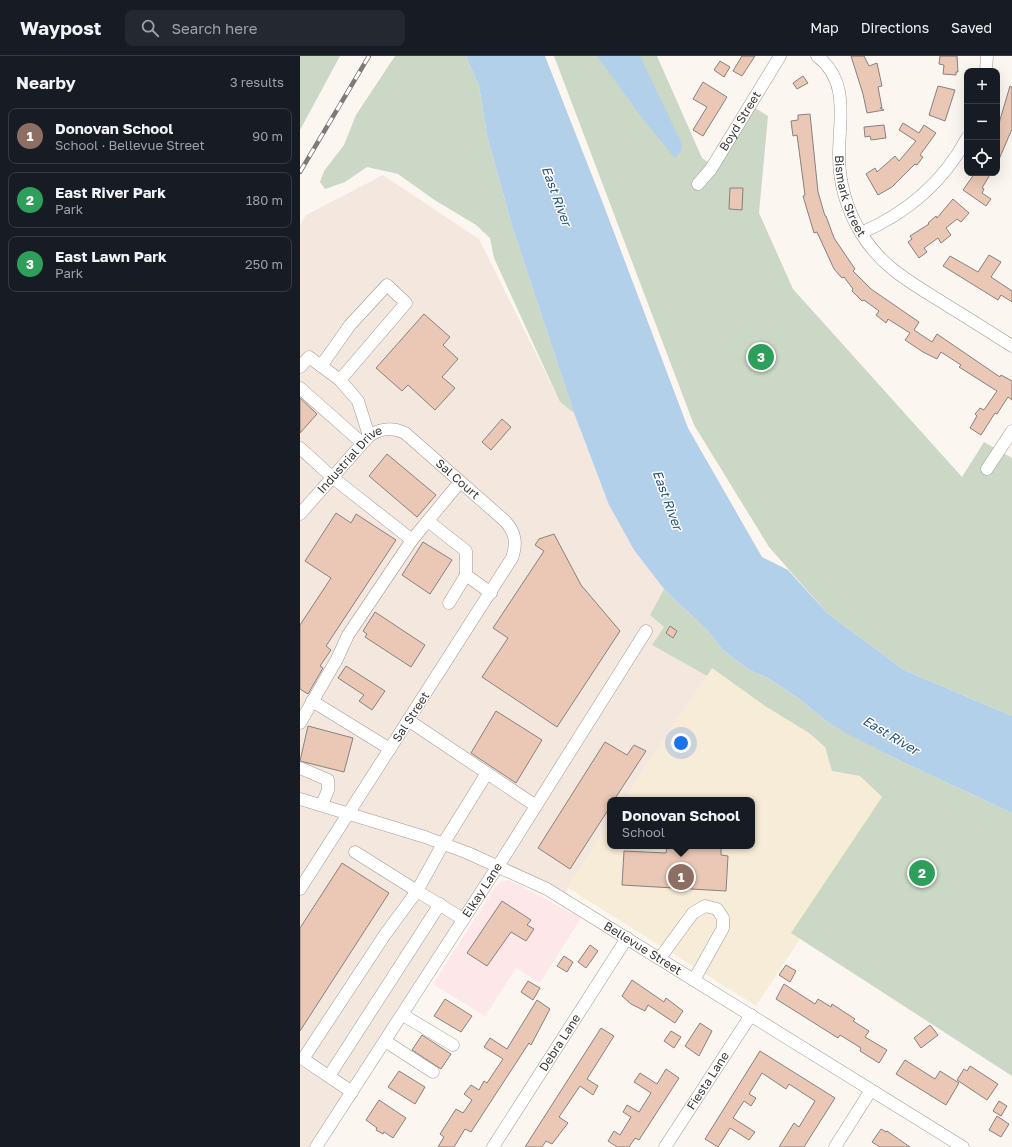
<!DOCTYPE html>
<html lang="en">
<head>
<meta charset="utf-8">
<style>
  :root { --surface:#171b24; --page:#242831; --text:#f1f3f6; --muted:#9ea1a6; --line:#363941; --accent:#b45309 }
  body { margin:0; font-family:"Golos Text",sans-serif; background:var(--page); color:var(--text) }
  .controls { position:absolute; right:12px; top:12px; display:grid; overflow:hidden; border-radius:8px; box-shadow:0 4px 16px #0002 }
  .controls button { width:36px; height:36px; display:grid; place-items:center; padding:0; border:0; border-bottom:1px solid var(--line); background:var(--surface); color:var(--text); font:20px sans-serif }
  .you { position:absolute; left:381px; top:687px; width:14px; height:14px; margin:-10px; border:3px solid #fff; border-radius:50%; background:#1a73e8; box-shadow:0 0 0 6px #1a73e833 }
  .badge { display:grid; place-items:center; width:26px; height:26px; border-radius:50%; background:var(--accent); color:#fff; font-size:13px; font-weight:700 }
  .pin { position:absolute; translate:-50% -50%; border:2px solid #fff; box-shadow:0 1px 4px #0006 }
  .popup { position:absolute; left:307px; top:741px; width:148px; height:52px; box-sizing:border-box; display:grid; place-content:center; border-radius:8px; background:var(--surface); filter:drop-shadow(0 1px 3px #0005); font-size:13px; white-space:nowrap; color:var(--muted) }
  .popup b { font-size:15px; color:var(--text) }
  .popup::after { content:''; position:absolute; left:50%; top:100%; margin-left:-8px; border:8px solid transparent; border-top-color:var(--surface) }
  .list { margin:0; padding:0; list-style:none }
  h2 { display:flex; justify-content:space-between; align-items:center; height:52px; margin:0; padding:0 16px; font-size:17px }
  h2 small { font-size:13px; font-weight:400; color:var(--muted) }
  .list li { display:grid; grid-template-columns:26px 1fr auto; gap:12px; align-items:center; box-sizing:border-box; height:56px; margin:0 8px 8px; padding:0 8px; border:1px solid var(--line); border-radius:8px }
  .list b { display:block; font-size:15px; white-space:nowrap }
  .list p { margin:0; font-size:13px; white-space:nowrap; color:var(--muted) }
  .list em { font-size:13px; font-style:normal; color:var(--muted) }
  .icon { flex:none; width:22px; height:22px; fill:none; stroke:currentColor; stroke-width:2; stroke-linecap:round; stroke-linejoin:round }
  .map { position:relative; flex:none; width:712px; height:1091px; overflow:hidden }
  header { display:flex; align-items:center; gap:24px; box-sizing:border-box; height:56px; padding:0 20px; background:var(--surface); border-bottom:1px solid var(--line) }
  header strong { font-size:19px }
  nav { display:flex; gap:22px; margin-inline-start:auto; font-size:14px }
  .search { width:280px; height:36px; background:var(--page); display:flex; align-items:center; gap:10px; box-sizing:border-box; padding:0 14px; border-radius:8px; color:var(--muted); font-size:15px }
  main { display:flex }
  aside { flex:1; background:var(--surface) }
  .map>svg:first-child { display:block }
</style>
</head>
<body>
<header>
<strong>Waypost</strong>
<div class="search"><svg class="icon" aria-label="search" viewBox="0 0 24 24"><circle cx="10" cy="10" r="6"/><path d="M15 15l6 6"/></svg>Search here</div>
<nav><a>Map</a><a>Directions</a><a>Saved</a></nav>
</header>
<main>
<aside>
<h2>Nearby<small>3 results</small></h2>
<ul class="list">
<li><span class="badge" style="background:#8d6e63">1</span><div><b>Donovan School</b><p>School · Bellevue Street</p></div><em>90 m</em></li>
<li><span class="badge" style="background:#2e9e5b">2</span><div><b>East River Park</b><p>Park</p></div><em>180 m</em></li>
<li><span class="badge" style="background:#2e9e5b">3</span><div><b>East Lawn Park</b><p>Park</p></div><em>250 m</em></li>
</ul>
</aside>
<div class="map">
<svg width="712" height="1091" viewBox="0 0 712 1091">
  <rect width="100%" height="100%" fill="#fcf6f1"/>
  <path fill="#fde7e9" d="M209,824l72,38 -41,65 -24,-15 -31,48 -52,-32 63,-98 4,-4z"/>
  <path fill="#f4e8de" d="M83,119l96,64 81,163 14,11 35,92 25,45 30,39 -14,26 14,12 -12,18 55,31 -83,124h-14v21l-48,77 -65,-31 -181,280h-16v-922l6,-10z"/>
  <path fill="#f7ecd7" d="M412,612l53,38 44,27 16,14 7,24 28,5 22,21 -90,136 8,6 -44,67 -188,-118 42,-67v25h142v-46h-128z"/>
  <path fill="#cbd8c6" d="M0,0h40l-40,74z
    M95,0h71l13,30 8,50 26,93 61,184 -14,-11 -66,-144 -4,-20 -14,-13 -43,-26 -35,-25 -31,-7 -22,15 -20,7 -5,-7 4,-11 20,-26 12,-30z
    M254,0h103l45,102 16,11 37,-61 13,8 -9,97 34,76 169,188 22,-35 28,16v258l-108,-46 -77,-57 -58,-66 -75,-122z
    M364,533l45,43 14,18 26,20 19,8 30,20 27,22 65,36 122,57v263l-221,-143 91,-136 -22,-21 -28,-5 -7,-24 -16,-14 -44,-27 -53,-38 -5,8 -55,-31 12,-18 -14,-12z"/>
  <path fill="#b3d0ea" d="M166,0h79l59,150 84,222 74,129 26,13 39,43 77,57 108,46v97l-122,-57 -42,-22 -23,-14 -27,-22 -30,-20 -19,-8 -26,-20 -14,-18 -45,-43 -30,-39 -25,-45 -35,-92 -61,-184 -26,-93 -8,-50z
    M297,0h43l42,88 -1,7 -6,7 -33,-40z"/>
  <path fill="#ebc7b5" stroke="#88817e" d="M442,0h13l-13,20 -9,-5z
    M551,0h13l5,10 8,-3 5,23 -4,1 4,21h-2l4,2 -17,3 -4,-19z
    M640,0h17l1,16h-2v3l-13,-1 1,-9 -5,-1z
    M420,5l10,6 -6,10 -10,-7z
    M503,20l5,7 -11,6 -4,-6z
    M403,26l24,15 -24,39 -10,-6 14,-23 -14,-8z
    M638,30l17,4 -10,31 -16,-6z
    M710,30l2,1v42l-15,35v-34z
    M510,58l8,78 7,24h1l8,22 21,31 -2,2 18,18 48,33 -5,8 18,12 5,-8 63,43 1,-2 11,6v19l-4,-3 -11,17 -2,-1 -14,22 -11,-7 7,-12 -2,-2 5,-6 4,2 13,-19 -38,-24 2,-2 -20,-13 -4,7 -14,-7 -18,-12 5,-7 -22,-14 -2,4 -10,-8 3,-4 -15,-11 -2,1 -10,-10 1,-2 -9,-12 -2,1 -8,-9 -17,-37 -3,1 -11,-37 2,-1 -8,-60 -4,1 -2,-15 7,-1v-5z
    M603,67l16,10 5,-8 12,8 -16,22 3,2 -6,8 -2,-1 -23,23 -14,8 -12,-21 9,-6 2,4 18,-16 4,5 17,-20 -17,-11z
    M584,69l2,13 -15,2 -1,-4 -5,1 -1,-10z
    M675,117h16l-9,15 2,1 -2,4 9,6 -5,7 -23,-16z
    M430,132h13l-1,22 -13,-1z
    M653,143l16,14 -8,9 -4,-3 -11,9 5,7 -10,8 -3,-5 -14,10 3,4 -8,6 -11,-16 4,-3 -2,-3 19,-12 -1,-1 8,-7 1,2z
    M689,199l12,7 -10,15 21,14v11l-11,-7 -3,5 -55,-34 7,-10 28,16z
    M124,258l26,23 -7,8 15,14 -16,18 13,11 -20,22 -27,-25 -6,6 -26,-23z
    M0,342l17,16 -17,19z
    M202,363l9,8 -20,23 -9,-8z
    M87,398l49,41 -19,22 -48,-41z
    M36,457l15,10 5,-9 40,26 -70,106 5,4 -11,16 3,2 -15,26 -8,-5v-64l31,-47 -26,-17z
    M254,478l27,51 39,46 -63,96 -75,-50 26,-39 -15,-10 51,-77 -9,-6 4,-6z
    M123,486l29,18 -22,34 -28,-19z
    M75,556l50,33 -14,22 -46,-30 2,-3 -4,-3z
    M370,570l7,5 -4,7 -7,-5z
    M46,610l39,25 -13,19 -13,-9 5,-6 -26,-17z
    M196,655l46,29 -26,43 -45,-30z
    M8,670l45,12 -9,34 -44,-11z
    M305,686l22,13 7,-10 12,6 -32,49h-4v7l-40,62 -32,-21z
    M367,790l54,2v7l7,1 -2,35 -104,-6 2,-34 42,2z
    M42,807l47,30 -89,138v-103z
    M202,845l29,19 -4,5 7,4 -8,12 -15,-9 -24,34 -20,-13z
    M290,889l8,6 -12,17 -8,-6z
    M264,900l9,6 -6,10 -10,-6z
    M486,909l10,6 -6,11 -11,-7z
    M332,924l32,22 2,-4 17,13 -8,12 -27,-18 -3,6 -14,-7 -9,-8z
    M228,925l12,7 -7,12 -12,-8z
    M484,928l31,20 3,-5 13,8 1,-3 23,15 -2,2 16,10 -4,6 22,13 -8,13 -19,-12 1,-3 -21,-13 -2,3 -62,-39z
    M145,943l27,17 -11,16 -27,-16z
    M237,944l13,9 -19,36 -2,-2 -58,89 -6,-3 -11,18h-16l6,-10 -4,-3 16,-25 7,4 9,-13 -8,-6 7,-9 8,5 5,-9 3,2 16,-24 -19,-12 6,-9 17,11z
    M400,967l12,8 -13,25 -14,-10z
    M630,969l8,10 -17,13 -7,-10z
    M301,972l13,8 -27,43 11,7 -5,9 -13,-9 -21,31 9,6 -16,21 -6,-3 -4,6h-17z
    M371,975l10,6 -7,11 -10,-7z
    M122,979l29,19 -10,15 -29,-19z
    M460,995l75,47 -31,49h-25l15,-24 5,4 16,-26 -26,-17 -3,5 -24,-16 -13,21 7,4 -5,8 -7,-5 -11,17 22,14 -6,8 -19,-12 -12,19 -13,-8z
    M605,1004l30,19 5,-8 19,12 -13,22 -50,-31z
    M670,1010l28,18 -11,16 -30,-20 7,-11 3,2z
    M366,1013l13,9 -40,62 -4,-2 -6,9h-12l-9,-6 6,-10 6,4 11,-18 -8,-5 4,-7 12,7 12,-19 -17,-11 6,-9 17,11z
    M99,1015l26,16 -10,17 -27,-17z
    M79,1044l27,18 -13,20 -9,-6 -1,2 -7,-4 1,-2 -11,-8z
    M699,1045l8,5 -6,10 -8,-5z
    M697,1060l12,8 -8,13 -12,-7z
    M581,1073l5,3 1,-1 23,16h-30l-8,-5z"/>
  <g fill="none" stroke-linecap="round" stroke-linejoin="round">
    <g stroke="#9e9994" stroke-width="13">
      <g id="minor">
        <path id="s1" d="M517,0c33,25 22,64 22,99 0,27 8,55 22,78 21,35 51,50 84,71 23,14 45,28 67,42"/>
        <path d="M686,15l1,-15"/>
        <path id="s2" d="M398,128l13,-15 69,-113"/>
        <path d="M561,177c46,-20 82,-50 106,-95"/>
        <path d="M21,310l29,-41 37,-40 19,18 -66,77"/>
        <path d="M0,311l9,-10 31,23 18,21 11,35"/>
        <path d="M0,332l62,55"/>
        <path d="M0,392l32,29 80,63 48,-58"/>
        <path d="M687,413l25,-38"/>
        <path id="s3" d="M0,458l69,-78c12,-8 23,-9 36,-3l100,88c11,12 12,23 7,37l-212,331"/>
        <path d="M128,465l38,30v24l25,18"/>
        <path d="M149,547l17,-28"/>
        <path d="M12,645l78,48"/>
        <path d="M108,664l128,86"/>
        <path d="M0,667l37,-64 11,-24 64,-95"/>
        <path d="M0,712l28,12v10l-6,15"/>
        <path id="s4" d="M0,743l125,38 43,16 79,36 416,258"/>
        <path d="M55,796l62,39 26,-47 44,-71"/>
        <path d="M360,902l33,-45 12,-7 12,3 6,9v10l-29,52"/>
        <path d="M103,959l50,30"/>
        <path d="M85,985l48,31"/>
        <path d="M29,1020l111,-172"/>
        <path d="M52,1036l-49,-33 81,-123 33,-45 46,28"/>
        <path id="s5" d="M16,1091l191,-295 139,-221"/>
        <path id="s6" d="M193,1091l134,-209"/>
        <path id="s7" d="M365,1091l86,-132"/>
        <path d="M535,1091l36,-57"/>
      </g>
    </g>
    <use href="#minor" stroke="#fff" stroke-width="12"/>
    <g stroke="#7d7a77" stroke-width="4.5">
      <path id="rail" d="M0,116l69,-116"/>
    </g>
    <use href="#rail" stroke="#fff" stroke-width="3" stroke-dasharray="9" stroke-linecap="butt"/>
  </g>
  <g text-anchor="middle" stroke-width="3" stroke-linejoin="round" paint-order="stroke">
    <g font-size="12" fill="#3b3937" stroke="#fff">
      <text dy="4" stroke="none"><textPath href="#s2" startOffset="76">Boyd Street</textPath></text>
      <text dy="4" stroke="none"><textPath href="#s1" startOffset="149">Bismark Street</textPath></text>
      <text dy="4" stroke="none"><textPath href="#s3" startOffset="74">Industrial Drive</textPath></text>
      <text dy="4" stroke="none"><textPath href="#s3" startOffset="212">Sal Court</textPath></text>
      <text transform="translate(111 661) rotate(-57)" y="4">Sal Street</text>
      <text dy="4" stroke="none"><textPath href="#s5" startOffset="306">Elkay Lane</textPath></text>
      <text dy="4" stroke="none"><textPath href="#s4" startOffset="376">Bellevue Street</textPath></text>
      <text dy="4" stroke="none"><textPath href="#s6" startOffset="124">Debra Lane</textPath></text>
      <text dy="4" stroke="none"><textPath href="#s7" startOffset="79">Fiesta Lane</textPath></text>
    </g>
    <g font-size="13" font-style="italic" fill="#29567a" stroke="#fff">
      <text transform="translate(257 140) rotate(70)" y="5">East River</text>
      <text transform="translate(368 444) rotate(70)" y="5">East River</text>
      <text transform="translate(591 679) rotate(31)" y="5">East River</text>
    </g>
  </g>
</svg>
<div class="controls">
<button>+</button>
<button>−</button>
<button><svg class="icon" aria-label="locate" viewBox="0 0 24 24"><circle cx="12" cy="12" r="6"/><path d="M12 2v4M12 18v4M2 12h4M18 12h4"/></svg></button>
</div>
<div class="you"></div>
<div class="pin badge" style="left:381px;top:821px;background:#8d6e63">1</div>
<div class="popup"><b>Donovan School</b>School</div>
<div class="pin badge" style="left:622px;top:817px;background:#2e9e5b">2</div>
<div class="pin badge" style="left:461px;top:301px;background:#2e9e5b">3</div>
</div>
</main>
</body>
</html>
